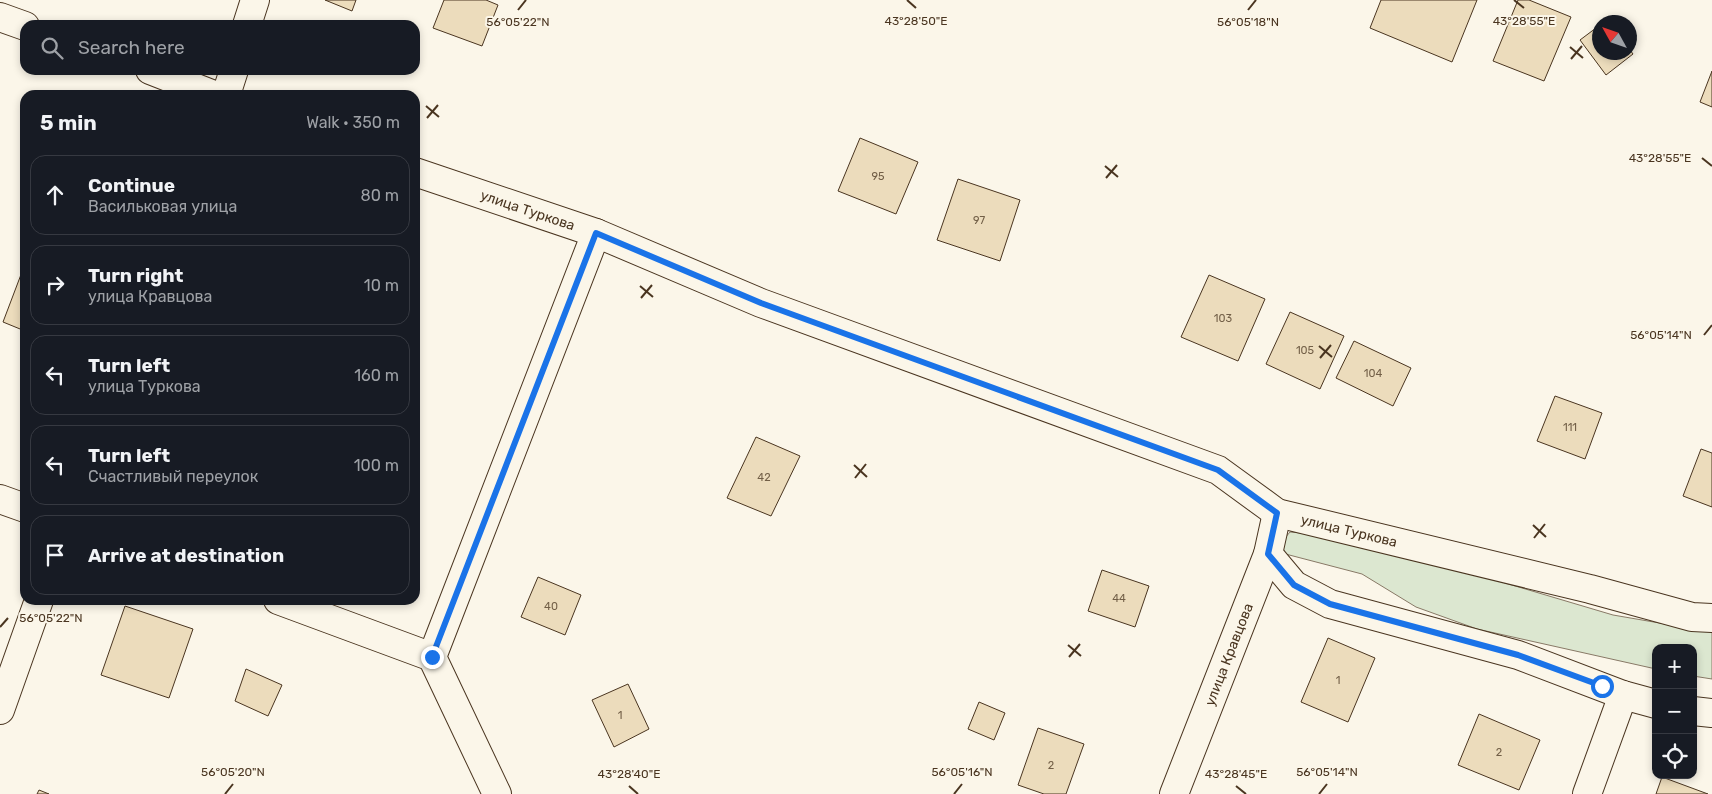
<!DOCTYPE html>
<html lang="en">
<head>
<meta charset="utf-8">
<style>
  :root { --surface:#171b24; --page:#242831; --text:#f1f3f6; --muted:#9ea1a6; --line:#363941 }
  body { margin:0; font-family:Rubik,sans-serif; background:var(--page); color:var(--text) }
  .controls { position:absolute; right:15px; bottom:15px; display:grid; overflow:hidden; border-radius:10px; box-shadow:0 2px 8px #0003 }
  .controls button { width:45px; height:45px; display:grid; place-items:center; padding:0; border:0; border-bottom:1px solid var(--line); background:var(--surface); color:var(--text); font:25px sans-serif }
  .compass { position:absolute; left:1592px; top:15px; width:45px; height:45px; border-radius:50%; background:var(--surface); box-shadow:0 2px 8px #0003; rotate:310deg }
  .stop { position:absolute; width:15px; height:15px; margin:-11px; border:4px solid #1a73e8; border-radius:50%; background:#fff }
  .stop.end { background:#1a73e8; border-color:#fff; box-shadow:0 1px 5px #0008 }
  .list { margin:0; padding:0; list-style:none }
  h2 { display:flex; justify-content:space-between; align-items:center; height:65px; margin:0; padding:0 20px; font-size:21px }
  h2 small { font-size:16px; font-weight:400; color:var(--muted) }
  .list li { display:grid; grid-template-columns:32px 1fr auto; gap:15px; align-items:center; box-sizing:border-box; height:80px; margin:0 10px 10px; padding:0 10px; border:1px solid var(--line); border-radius:15px }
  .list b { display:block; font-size:19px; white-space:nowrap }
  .list p { margin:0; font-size:16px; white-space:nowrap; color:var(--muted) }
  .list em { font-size:16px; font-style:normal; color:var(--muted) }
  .icon { flex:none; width:28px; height:28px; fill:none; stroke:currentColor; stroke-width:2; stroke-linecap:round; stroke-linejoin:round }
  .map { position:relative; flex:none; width:1712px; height:794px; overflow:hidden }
  .search { position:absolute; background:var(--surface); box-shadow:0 2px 8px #0003; left:20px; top:20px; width:400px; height:55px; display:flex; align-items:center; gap:12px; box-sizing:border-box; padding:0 18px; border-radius:15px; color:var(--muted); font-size:19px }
  .panel { position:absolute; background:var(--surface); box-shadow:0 2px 8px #0003; left:20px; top:90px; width:400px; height:515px; border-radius:15px }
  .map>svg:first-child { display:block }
</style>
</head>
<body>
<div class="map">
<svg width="1712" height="794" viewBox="0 0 1712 794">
  <rect width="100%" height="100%" fill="#fbf6e9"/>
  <path fill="#dce7d0" stroke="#887966" d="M1290,532l46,4 75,24 47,9 155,46 99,17v47l-19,-3v-28h-37v21l-179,-40 -61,-22 -54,-33 -88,-23z"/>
  <path fill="#ecdcbc" stroke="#4a3520" d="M325,0h31l-4,11z
    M444,0h42l12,5 -16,41 -49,-18z
    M1381,0h96l-25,62 -82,-34z
    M1518,0h11l42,17 -27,64 -51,-20z
    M1600,25v27h30v-2l3,4 -27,21 -26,-35z
    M1712,71v36l-12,-5z
    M860,138l58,24 -22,52 -58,-23z
    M958,179l62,21 -20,61 -63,-21z
    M25,264v67l-22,-9z
    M1209,275l56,24 -27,62 -57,-24z
    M1290,312l54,24 -24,53 -54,-25z
    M1354,341l57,27 -18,38 -57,-28z
    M1555,396l47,17 -17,46 -48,-18z
    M756,437l44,19 -29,60 -44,-18z
    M1701,449l11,4v54l-29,-11z
    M1102,570l47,16 -14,41 -47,-16z
    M538,577l43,18 -16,40 -44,-18z
    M125,606l68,23 -24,69 -68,-23z
    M1328,638l47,20 -27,64 -47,-20z
    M246,669l36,16 -14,31 -33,-15z
    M628,684l21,45 -35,18 -22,-47z
    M979,702l26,11 -11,27 -26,-11z
    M1479,714l61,26 -21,50 -61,-25z
    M1038,728l46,16 -18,50h-22l-26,-9z
    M1662,777l46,17h-52z
    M39,790l10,4h-12z"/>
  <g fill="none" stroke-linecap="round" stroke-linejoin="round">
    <g stroke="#4a3520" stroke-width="30">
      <g id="minor">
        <path d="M0,17l25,9"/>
        <path d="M247,25l8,-25"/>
        <path d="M150,70l64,25"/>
        <path d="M226,95l8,-25"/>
        <path id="s1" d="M415,172l181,61 165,70 457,167 59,43 313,76 102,28 20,1"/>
        <path d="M0,499l25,9"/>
        <path d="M1268,554l26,31 36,19 188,51 105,40 33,9"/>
        <path d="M278,600l154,57"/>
        <path d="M0,710l39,-110"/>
        <path d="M1693,711l19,2"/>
        <path d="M497,794l-65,-137 164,-424"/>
        <path id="s2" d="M1174,794l94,-240 9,-41"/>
        <path d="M1587,794l36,-99"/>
      </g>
    </g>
    <use href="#minor" stroke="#fbf6e9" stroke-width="28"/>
  </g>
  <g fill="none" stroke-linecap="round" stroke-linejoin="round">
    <path stroke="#1a73e8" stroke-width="6" d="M432,657l164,-424 165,70 457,167 59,43 -9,41 26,31 36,19 188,51 84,31"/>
  </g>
  <path fill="none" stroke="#4a3520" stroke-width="2" d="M907,0l9,8M1514,0l10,8M518,10l8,-10M1248,10l8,-10M1570,47l13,11M1571,59l11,-13M426,106l13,11M427,118l11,-13M1702,158l10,8M1105,166l13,11M1106,178l11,-13M640,286l13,11M641,298l11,-13M1704,335l8,-10M1319,346l13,11M1320,358l11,-13M854,465l13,12M855,478l11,-14M1533,525l13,12M1534,538l11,-14M0,627l8,-9M1068,645l13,11M1069,657l11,-13M629,786l9,8M1236,786l10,8M225,794l8,-10M954,794l8,-10M1319,794l8,-10"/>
  <g text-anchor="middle" stroke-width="4" stroke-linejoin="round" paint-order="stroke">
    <g font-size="11" fill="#725f47">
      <text x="878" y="180">95</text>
      <text x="979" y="224">97</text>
      <text x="1223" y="322">103</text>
      <text x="1305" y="354">105</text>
      <text x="1373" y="377">104</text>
      <text x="1570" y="431">111</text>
      <text x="764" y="481">42</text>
      <text x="1119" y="602">44</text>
      <text x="551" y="610">40</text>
      <text x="1338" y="684">1</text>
      <text x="620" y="719">1</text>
      <text x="1499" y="756">2</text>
      <text x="1051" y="769">2</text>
    </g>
    <g font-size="14" fill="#4a3520" stroke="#fbf6e9">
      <text dy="5" stroke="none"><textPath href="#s1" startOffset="119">улица Туркова</textPath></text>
      <text dy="5" stroke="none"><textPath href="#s1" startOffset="1004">улица Туркова</textPath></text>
      <text dy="5" stroke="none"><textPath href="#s2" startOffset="150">улица Кравцова</textPath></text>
    </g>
  </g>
  <g font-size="12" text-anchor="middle" fill="#4a3520" stroke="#fbf6e9" stroke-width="4" stroke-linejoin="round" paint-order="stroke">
    <text x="1524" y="25">43°28'55"E</text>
    <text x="916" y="25">43°28'50"E</text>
    <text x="518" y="26">56°05'22"N</text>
    <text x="1248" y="26">56°05'18"N</text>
    <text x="1660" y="162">43°28'55"E</text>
    <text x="1661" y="339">56°05'14"N</text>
    <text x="51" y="622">56°05'22"N</text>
    <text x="233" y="776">56°05'20"N</text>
    <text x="962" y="776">56°05'16"N</text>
    <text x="1327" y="776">56°05'14"N</text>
    <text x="629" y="778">43°28'40"E</text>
    <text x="1236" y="778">43°28'45"E</text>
  </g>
</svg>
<div class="controls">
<button>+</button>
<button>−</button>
<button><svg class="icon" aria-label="locate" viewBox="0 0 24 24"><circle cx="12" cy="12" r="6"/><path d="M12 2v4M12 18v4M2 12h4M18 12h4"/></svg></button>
</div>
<svg class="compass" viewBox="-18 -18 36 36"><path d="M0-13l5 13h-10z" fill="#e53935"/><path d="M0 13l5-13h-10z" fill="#9ea1a6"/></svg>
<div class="stop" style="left:1602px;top:686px"></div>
<div class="stop end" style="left:432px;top:657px"></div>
<div class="search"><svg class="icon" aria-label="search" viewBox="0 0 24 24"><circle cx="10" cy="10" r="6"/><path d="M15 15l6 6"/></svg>Search here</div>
<section class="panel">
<h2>5 min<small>Walk · 350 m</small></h2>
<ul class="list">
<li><svg class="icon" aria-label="ahead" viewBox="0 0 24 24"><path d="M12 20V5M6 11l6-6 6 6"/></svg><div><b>Continue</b><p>Васильковая улица</p></div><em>80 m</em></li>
<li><svg class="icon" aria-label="right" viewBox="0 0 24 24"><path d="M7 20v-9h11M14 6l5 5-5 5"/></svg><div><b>Turn right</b><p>улица Кравцова</p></div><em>10 m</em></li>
<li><svg class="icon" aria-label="left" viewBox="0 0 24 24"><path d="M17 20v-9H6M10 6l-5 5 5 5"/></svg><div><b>Turn left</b><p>улица Туркова</p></div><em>160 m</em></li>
<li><svg class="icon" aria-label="left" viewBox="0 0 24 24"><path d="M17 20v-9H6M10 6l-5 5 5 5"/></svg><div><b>Turn left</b><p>Счастливый переулок</p></div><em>100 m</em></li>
<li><svg class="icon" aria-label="arrive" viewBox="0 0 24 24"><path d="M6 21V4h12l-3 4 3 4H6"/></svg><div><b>Arrive at destination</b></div></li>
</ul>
</section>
</div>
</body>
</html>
